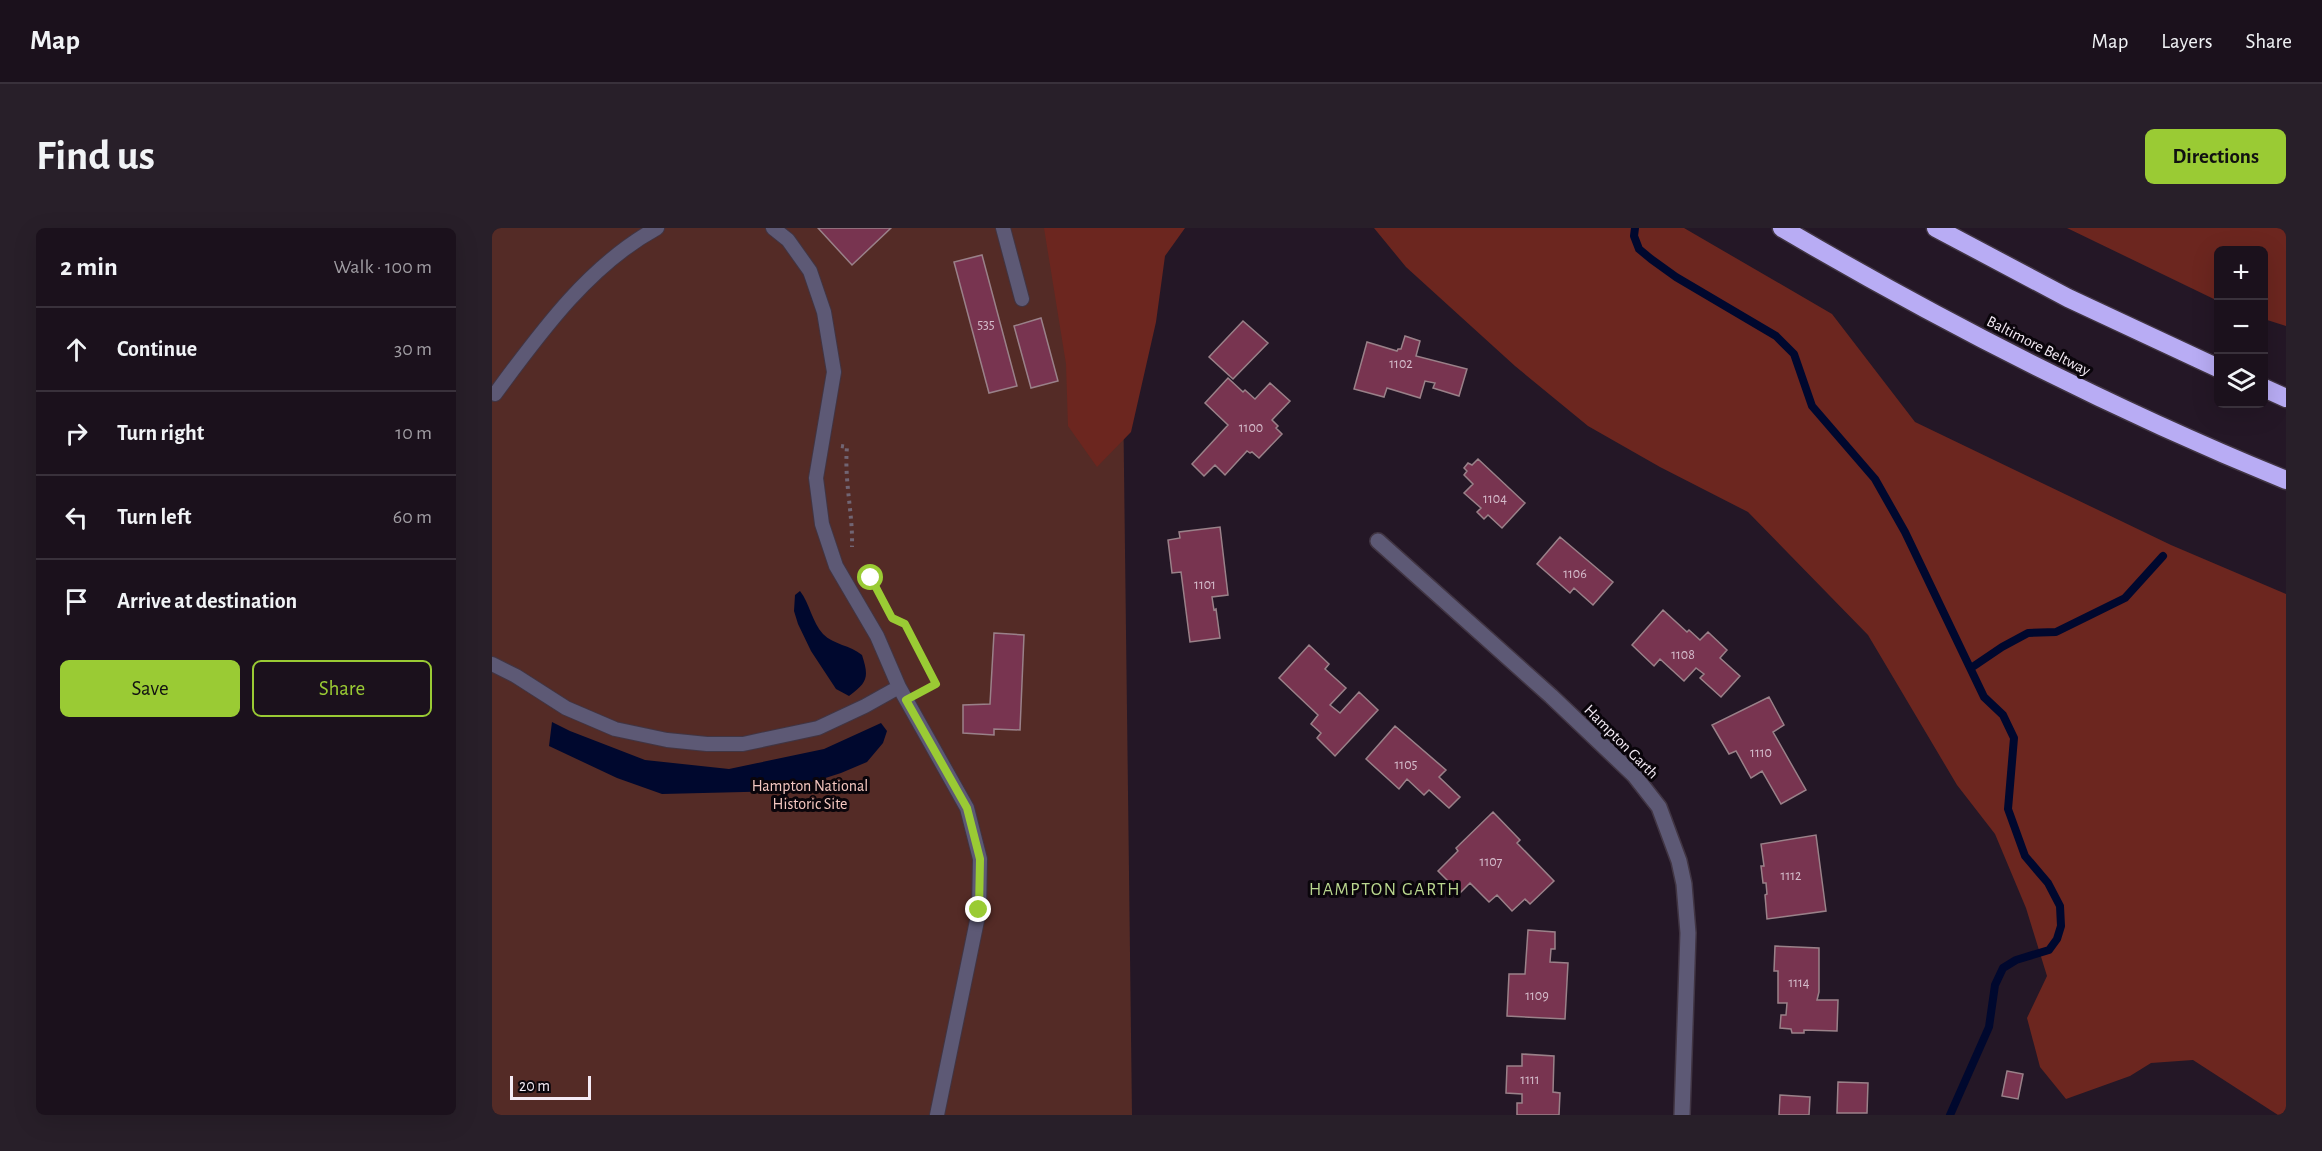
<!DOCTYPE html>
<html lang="en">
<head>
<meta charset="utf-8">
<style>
  :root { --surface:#1b111c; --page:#281f29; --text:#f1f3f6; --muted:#a09da3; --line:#39313b; --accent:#9acb34 }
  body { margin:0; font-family:"Alegreya Sans",sans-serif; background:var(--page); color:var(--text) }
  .controls { position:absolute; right:18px; top:18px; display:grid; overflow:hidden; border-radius:9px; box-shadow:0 6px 24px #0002 }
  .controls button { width:54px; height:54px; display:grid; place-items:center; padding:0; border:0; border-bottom:2px solid var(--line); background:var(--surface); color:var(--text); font:30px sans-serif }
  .scale { position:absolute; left:18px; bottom:15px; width:81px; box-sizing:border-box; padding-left:6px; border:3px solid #f4ebf5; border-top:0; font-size:16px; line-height:21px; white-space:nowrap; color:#f4ebf5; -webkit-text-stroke:4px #0a050b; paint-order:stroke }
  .stop { position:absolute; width:18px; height:18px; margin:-14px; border:4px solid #9acb34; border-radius:50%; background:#fff }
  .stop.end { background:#9acb34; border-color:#fff; box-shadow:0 2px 6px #0008 }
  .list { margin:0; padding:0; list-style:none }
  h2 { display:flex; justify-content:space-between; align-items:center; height:78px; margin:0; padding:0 24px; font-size:26px }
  h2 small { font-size:20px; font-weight:400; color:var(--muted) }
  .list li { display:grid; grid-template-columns:39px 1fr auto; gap:18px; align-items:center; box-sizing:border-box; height:84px; padding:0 24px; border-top:2px solid var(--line) }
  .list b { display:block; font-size:22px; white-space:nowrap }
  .list em { font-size:20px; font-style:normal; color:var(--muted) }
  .actions { display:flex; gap:12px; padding:18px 24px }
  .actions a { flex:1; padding:14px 0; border:2px solid var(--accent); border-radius:9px; text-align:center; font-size:21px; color:var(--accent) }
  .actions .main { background:var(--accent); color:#111 }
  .icon { flex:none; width:33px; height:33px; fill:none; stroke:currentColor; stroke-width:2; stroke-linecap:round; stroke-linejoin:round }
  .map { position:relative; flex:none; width:1794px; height:887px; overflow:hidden; border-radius:9px }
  header { display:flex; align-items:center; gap:36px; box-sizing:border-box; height:84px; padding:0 30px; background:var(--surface); border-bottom:2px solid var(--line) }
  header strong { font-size:28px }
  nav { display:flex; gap:33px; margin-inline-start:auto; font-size:21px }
  .intro { display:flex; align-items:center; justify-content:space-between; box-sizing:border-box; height:144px; padding:0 36px }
  h1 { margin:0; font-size:42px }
  .button { padding:15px 27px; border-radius:9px; background:var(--accent); color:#111; font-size:21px; font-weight:700 }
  main { display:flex; gap:36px; padding:0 36px }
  aside { flex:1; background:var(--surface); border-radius:9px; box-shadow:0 6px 24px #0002 }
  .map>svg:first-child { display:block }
</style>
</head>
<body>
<header>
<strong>Map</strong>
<nav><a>Map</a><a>Layers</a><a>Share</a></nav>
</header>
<div class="intro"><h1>Find us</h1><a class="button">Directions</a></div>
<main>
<aside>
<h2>2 min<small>Walk · 100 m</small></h2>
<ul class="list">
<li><svg class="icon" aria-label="ahead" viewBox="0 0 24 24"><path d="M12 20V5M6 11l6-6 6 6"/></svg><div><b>Continue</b></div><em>30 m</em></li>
<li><svg class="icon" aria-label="right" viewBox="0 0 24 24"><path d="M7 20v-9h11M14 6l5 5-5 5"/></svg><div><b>Turn right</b></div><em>10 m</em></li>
<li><svg class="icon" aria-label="left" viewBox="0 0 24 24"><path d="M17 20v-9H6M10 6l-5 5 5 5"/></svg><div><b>Turn left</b></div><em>60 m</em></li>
<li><svg class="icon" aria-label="arrive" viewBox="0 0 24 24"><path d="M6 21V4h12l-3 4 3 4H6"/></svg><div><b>Arrive at destination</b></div></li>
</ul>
<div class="actions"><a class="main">Save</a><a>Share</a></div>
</aside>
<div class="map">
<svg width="1794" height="887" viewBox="0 0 1794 887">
  <rect width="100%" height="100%" fill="#241726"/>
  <path fill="#542b26" d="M0,0h629l11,887h-640z"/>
  <path fill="#6c261f" d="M552,0h141l-20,28 -9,66 -25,110 -34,35 -29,-41 -2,-62z
    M882,0h310l148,86 83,108 256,123 115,49v521h-8l-85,-55 -42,3 -21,13 -64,23 -26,-32 -13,-49 20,-42 -21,-68 -31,-74 -38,-49 -89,-150 -120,-123 -88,-45 -72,-41 -73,-60 -109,-99z
    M1575,0h219v98l-22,-7v-69h-46v51z"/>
  <path fill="#00082e" d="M308,363c10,13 12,31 23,43 11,11 27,11 39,21 7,22 6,27 -13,41l-13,-7 -25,-38 -13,-27 -4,-13 1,-16z
    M60,494l18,9 75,29 84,9 95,-20 57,-26 6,8 -4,12 -16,19 -26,11 -56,18 -123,3 -45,-16 -68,-32z"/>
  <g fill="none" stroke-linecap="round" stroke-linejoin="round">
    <path stroke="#00082e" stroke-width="8" d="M1143,0l-1,8 5,13 12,10 25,18 100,59 18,18 18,52 63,73 30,53 79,165 19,18 11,23 -6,71 17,47 23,27 12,23 1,20 -4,13 -8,11 -33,10 -13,8 -8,17 -6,42 -39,88
      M1479,440l31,-21 26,-14 28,-1 69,-34 38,-42"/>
  </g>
  <path fill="#783450" stroke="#9a8189" stroke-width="1.5" d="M326,0h73l-39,37z
    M490,27l35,131 -28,7 -35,-131z
    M549,90l17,63 -27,7 -17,-62z
    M751,93l25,22 -35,36 -24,-22z
    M913,108l15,5 -4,15 51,13 -8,27 -26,-8 2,-5 -10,-2 -5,17 -33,-10 -3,9 -30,-8 13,-47 30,9 1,-2h3z
    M736,150l15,14 2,-2 10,9 15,-16 20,18 -18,19 6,6 -2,2 6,6 -23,24 -7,-6 -2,1 -3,-2 -22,24 -10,-10 -11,11 -12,-12 36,-39 -23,-22z
    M986,231l47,44 -23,25 -14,-13 -4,4 -7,-7 4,-4 -17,-15 9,-9 -9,-9 3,-4 -3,-3 4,-5 4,2z
    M728,299l8,68 -16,2 2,13 2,-1 4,29 -30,4 -9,-70 -9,1 -4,-33 12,-2 -1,-6z
    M1068,309l53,45 -20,23 -19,-17 -4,5 -33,-29z
    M1171,382l24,22 2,-2 11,10 8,-8 19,18 -7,8 20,18 -19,21 -21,-19 4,-4 -8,-6 -12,13 -24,-22 -6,7 -22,-21z
    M502,405l30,2 -4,95 -26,-1v6l-31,-2v-28l27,-1z
    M817,417l20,19 -4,5 21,19 -16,17 10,8 19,-21 19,18 -43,46 -18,-18 4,-5 -10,-9 7,-9 -39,-37z
    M1277,469l15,28 -11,7 33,58 -25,14 -19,-33 -11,7 -15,-27 -7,3 -17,-29z
    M903,498l51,44 -7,7 21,20 -11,11 -20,-18 -5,5 -17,-16 -8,10 -33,-30z
    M1001,584l27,28 -3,3 37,38 -24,23 -5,-5 -13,12 -15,-16 -8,7 -19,-19 -10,10 -22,-22 20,-20 -2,-3z
    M1324,607l10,76 -59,8 -2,-24 2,-1 -1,-11h-3l-2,-17h3l-3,-22z
    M1036,702l27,2v17h-4l-1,13 18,1 -3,56 -58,-3 2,-42h16z
    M1283,718l44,2v44l-2,8h21l-1,31 -33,-1v3h-12l-1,-4 -11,-1 1,-13h5l1,-12h-9v-32h-4z
    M1030,826l32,2 -1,36 7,1 -1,22h-42v-12h5v-9l-16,-1 1,-27h15z
    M1515,843l16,3 -5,25 -16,-3z
    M1346,854l30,1 -1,30h-30z
    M1288,867l30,2 -1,18h-30z"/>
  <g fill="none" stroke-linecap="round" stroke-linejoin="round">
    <g stroke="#413543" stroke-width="16">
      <path id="service" d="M281,0l15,12 22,31 14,41 10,60 -18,106 6,46 14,42 41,70 22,51 68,121 13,51 -1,52 -42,204
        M511,0l19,71
        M3,166c45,-61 94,-129 162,-166
        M0,436l24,12 50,32 49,21 52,11 40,4h36l75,-16 47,-22 34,-19"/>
    </g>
    <g stroke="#413543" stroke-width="18">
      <path id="minor" d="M886,313l173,155 83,79 25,32 20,54 5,23 4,49 -6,182"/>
    </g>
    <g stroke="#413543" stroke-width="21">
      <path id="motorway" d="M1290,0c162,95 330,181 504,252
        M1444,0l132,70 150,70
        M1772,160l22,10"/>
    </g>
    <path stroke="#716573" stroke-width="4" stroke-dasharray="3 4.5" stroke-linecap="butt" d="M349,218l6,1c-3,34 6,66 5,100
      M373,347l6,3 13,24
      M400,389l13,7 31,60 -13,7"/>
    <use href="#service" stroke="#5d5975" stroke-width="14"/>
    <use href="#minor" stroke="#5d5975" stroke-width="15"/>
    <use href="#motorway" stroke="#b8acf4" stroke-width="18"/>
  </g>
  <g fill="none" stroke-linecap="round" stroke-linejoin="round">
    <path stroke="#9acb34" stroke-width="8" d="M379,350l21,40 13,6 31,60 -30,16 61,108 13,51 -1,51"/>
  </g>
  <g text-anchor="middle" stroke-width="6" stroke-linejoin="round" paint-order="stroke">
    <g font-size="14" fill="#d5bdcc">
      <text x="494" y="101">535</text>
      <text x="909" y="140">1102</text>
      <text x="759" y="204">1100</text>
      <text x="1003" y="275">1104</text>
      <text x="1083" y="350">1106</text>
      <text x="713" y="361">1101</text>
      <text x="1191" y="431">1108</text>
      <text x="1269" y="529">1110</text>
      <text x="914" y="541">1105</text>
      <text x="999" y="638">1107</text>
      <text x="1299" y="652">1112</text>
      <text x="1307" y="759">1114</text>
      <text x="1045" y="772">1109</text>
      <text x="1038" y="856">1111</text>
    </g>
    <g font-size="16" fill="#f4ebf5" stroke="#0a050b">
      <text transform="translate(1547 117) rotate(27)" y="6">Baltimore Beltway</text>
      <text transform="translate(1130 513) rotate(45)" y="6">Hampton Garth</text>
    </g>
    <g font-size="16" fill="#f5c8c1" stroke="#0a050b">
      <text x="318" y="563">Hampton National<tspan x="318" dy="18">Historic Site</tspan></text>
    </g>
    <g font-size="18" letter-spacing="1.5" fill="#bad78f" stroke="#0a050b">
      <text x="893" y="667">HAMPTON GARTH</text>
    </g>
  </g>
</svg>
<div class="controls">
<button>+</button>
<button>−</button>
<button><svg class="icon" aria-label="layers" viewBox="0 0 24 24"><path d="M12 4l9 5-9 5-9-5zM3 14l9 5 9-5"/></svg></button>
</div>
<div class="scale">20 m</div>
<div class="stop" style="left:379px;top:350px"></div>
<div class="stop end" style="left:487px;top:682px"></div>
</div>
</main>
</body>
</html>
